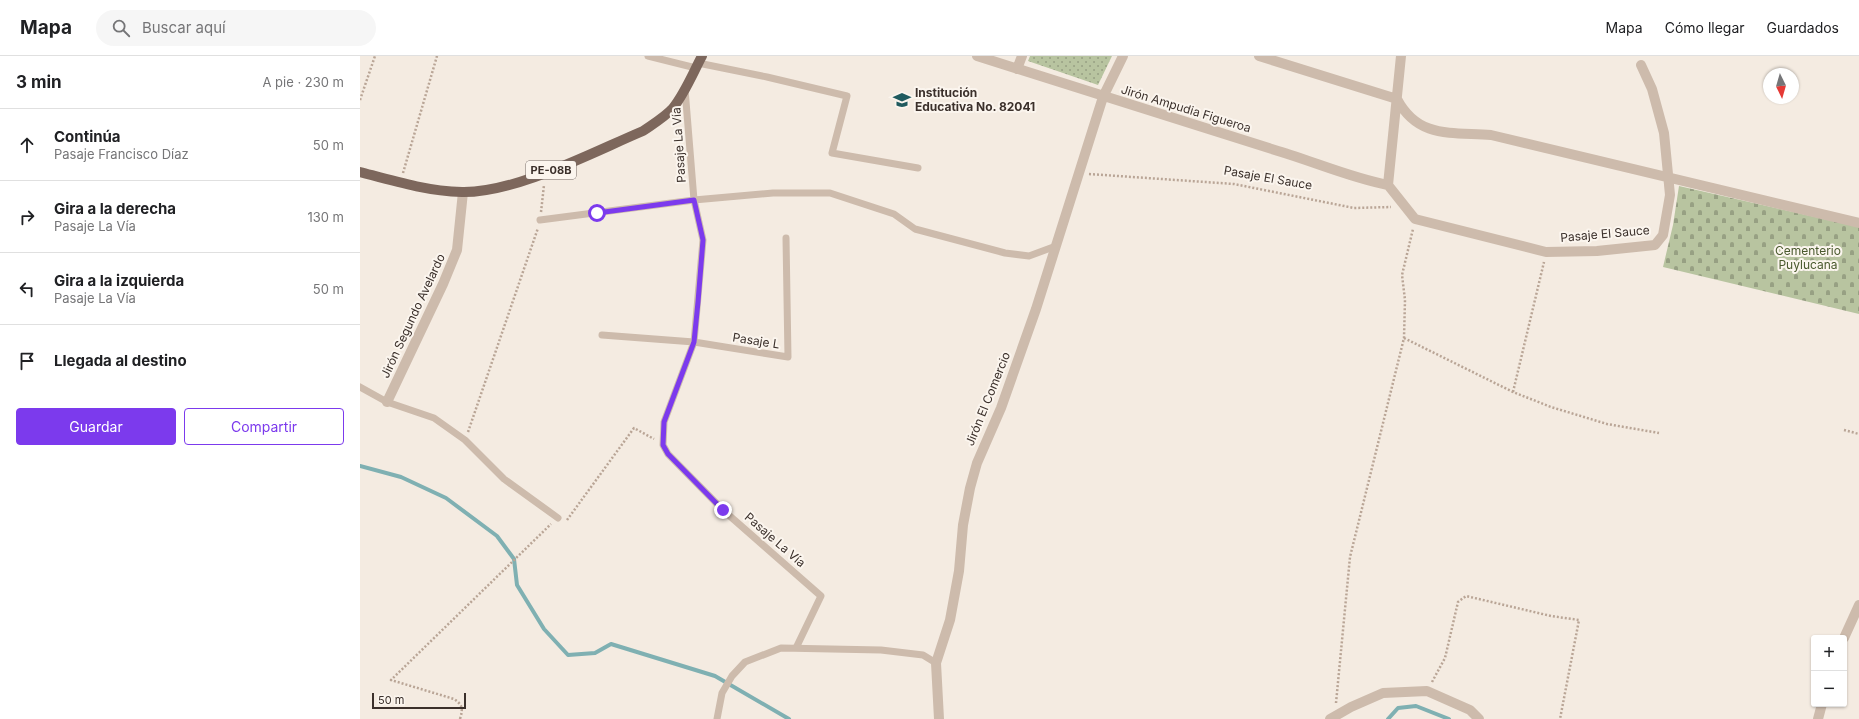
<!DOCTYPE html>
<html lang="es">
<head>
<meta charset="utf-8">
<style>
  :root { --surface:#fff; --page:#f6f6f6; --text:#202124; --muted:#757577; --line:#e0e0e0; --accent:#7c3aed }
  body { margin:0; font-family:Inter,sans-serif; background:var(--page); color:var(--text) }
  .controls { position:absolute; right:12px; bottom:12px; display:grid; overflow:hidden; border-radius:4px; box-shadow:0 1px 3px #0004 }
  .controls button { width:36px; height:36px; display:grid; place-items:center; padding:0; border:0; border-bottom:1px solid var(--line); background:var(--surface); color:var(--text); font:20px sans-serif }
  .compass { position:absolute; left:1403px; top:12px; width:36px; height:36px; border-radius:50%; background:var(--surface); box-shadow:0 1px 3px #0004; rotate:175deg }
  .scale { position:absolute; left:12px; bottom:10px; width:94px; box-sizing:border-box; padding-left:4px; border:2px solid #3b302b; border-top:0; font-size:11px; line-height:14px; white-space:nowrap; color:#3b302b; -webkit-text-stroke:3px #fbf5ee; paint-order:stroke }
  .stop { position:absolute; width:12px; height:12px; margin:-9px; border:3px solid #7c3aed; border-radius:50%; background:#fff }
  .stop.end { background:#7c3aed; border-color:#fff; box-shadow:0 1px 4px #0008 }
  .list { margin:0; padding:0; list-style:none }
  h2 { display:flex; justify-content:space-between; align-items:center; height:52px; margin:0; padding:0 16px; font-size:17px }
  h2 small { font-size:13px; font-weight:400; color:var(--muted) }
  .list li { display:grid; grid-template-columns:26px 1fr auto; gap:12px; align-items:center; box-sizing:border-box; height:72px; padding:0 16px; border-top:1px solid var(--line) }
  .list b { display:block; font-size:15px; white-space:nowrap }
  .list p { margin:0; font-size:13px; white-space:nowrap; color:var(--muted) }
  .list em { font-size:13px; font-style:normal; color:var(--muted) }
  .actions { display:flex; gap:8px; padding:12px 16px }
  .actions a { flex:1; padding:9px 0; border:1px solid var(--accent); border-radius:4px; text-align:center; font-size:14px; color:var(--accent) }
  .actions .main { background:var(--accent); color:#fff }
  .icon { flex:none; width:22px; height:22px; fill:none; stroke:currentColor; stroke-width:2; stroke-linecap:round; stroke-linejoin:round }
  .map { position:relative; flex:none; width:1499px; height:663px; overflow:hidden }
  header { display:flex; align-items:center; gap:24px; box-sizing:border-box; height:56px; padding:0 20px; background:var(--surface); border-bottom:1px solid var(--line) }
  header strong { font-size:19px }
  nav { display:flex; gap:22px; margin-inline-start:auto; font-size:14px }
  .search { width:280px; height:36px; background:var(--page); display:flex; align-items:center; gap:10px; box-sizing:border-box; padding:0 14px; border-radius:22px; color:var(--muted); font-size:15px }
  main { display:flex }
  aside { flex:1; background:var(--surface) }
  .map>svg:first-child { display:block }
</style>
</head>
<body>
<header>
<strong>Mapa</strong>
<div class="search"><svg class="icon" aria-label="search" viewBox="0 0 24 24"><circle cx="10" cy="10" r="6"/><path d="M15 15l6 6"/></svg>Buscar aquí</div>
<nav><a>Mapa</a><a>Cómo llegar</a><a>Guardados</a></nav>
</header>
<main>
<aside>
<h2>3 min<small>A pie · 230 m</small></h2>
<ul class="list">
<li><svg class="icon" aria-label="ahead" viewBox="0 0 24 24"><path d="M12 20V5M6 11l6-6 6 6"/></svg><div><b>Continúa</b><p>Pasaje Francisco Díaz</p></div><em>50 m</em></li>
<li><svg class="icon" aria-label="right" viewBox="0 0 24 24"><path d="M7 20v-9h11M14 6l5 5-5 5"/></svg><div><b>Gira a la derecha</b><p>Pasaje La Vía</p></div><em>130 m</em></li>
<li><svg class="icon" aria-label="left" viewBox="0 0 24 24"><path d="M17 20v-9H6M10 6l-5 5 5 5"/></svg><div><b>Gira a la izquierda</b><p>Pasaje La Vía</p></div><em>50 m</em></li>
<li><svg class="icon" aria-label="arrive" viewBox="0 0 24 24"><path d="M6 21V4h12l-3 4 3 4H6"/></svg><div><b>Llegada al destino</b></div></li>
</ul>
<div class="actions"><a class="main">Guardar</a><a>Compartir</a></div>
</aside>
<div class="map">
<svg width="1499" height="663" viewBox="0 0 1499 663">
  <defs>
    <pattern id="cemetery-stones" width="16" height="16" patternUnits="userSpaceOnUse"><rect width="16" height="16" fill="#b8c4a0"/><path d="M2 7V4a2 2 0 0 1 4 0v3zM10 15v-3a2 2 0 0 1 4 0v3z" fill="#97a083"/></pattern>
    <pattern id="park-dots" width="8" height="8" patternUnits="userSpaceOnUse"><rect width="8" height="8" fill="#b8c4a0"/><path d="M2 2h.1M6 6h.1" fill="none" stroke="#97a083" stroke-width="1.8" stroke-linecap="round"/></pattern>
  </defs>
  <rect width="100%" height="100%" fill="#f4ebe1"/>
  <path fill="url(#cemetery-stones)" d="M1319,130l180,41v87l-196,-47 10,-42z"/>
  <path fill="url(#park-dots)" d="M670,0h82l-14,29 -70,-24z"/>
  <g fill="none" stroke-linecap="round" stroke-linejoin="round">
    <path stroke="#7fb0b2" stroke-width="4" d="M0,410l41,11 45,21 51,38 17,23 3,26 27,44 24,26 27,-2 16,-9 104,32 74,43
      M1028,663l10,-11 18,-2 33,13"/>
    <path stroke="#b9a596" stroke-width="2.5" stroke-dasharray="2 2" stroke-linecap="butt" d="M0,44l15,-44
      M43,117l34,-117
      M729,118l145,10 120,24 37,-1
      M181,156l3,-27
      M1044,282l109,54 38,15 56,17 52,9
      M1153,336l31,-130
      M1484,374l15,4
      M108,376l70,-204
      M207,464l67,-92 20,11
      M1072,626l13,-24 13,-56 8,-6 85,20 28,4 -19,99
      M976,647l14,-146 54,-219 1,-38 -3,-25 11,-46
      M100,663c3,-10 3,-14 -6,-20l-63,-19 160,-156"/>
    <path stroke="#cdbbac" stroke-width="7" d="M288,0l48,12
      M338,7l69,14 80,19 -15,57 86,15
      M325,33l9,111 9,40 -9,102 -30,80 -1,23 5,9 55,56 98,86 -25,52
      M180,164l154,-20 79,-7h57l64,21 21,15 90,24 24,3 27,-10
      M242,279l92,7 94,15 -2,-119
      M0,331l27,15 47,16 31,22 39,39 54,39
      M357,663l5,-26 10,-17 13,-14 36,-14 100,2 42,5 13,8"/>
    <path stroke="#cdbbac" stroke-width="10" d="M617,0c100,32 200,64 301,95 37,11 73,27 110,34
      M899,0l138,43c21,40 55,33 94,36l368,88
      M657,13l5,-13
      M1028,129l27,34 131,33 51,-1 58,-6 8,-10 7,-40 -6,-62 -12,-44 -11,-24
      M1028,129l13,-129
      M27,346l56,-118 14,-34 6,-58
      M1484,582l15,-33
      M579,663l-3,-56 14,-43 9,-49 4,-46 7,-37 7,-25 24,-55 35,-99 67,-212 20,-41
      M970,663l21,-12 32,-14 44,-2 43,19 9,9
      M1458,663l4,-15"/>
    <path stroke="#7d675c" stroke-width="10" d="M0,116c34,9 67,19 102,20 54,1 131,-40 181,-61 10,-7 22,-14 30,-23 12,-15 20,-35 29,-52"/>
  </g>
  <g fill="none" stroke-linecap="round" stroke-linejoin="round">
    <path stroke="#7c3aed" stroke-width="5" d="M237,157l97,-13 9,40 -5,62 -4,40 -30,80 -1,23 5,9 55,56"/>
  </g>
  <defs>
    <g id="school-bare" transform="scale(1.38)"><path d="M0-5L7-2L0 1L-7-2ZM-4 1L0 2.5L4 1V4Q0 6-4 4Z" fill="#1f5a5e" stroke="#fbf5ee" stroke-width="2.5" paint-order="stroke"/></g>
  </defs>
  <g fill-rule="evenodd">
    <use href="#school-bare" x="542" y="44"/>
  </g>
  <g text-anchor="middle" stroke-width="4" stroke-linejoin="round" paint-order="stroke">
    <rect fill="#fbf5ee" stroke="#756b66" stroke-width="1" x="166" y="105" width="50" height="18" rx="3"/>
    <g font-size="11" font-weight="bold" fill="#3b302b">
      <text x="191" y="118">PE-08B</text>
    </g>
    <g font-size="12" font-weight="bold" fill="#3b302b" stroke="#fbf5ee" text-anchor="start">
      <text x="555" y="41">Institución<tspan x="555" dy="14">Educativa No. 82041</tspan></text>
    </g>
    <g font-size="12" fill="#3b302b" stroke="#fbf5ee">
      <text transform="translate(826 53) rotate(17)" y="4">Jirón Ampudia Figueroa</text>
      <text transform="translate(319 89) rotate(-94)" y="4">Pasaje La Vía</text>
      <text transform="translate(908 122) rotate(10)" y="4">Pasaje El Sauce</text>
      <text transform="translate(1245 178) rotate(-5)" y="4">Pasaje El Sauce</text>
      <text transform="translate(53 260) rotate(-65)" y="4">Jirón Segundo Avelardo</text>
      <text transform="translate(396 285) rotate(9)" y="4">Pasaje L</text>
      <text transform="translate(628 343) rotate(-68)" y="4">Jirón El Comercio</text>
      <text transform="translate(415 484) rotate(41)" y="4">Pasaje La Vía</text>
    </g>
    <g font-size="12" fill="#4a5a2e" stroke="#fbf5ee">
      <text x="1448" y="199">Cementerio<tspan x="1448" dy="14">Puylucana</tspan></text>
    </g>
  </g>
</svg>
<div class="controls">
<button>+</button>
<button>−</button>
</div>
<svg class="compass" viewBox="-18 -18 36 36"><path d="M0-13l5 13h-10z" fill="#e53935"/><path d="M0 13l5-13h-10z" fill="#757577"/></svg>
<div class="scale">50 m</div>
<div class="stop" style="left:237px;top:157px"></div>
<div class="stop end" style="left:363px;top:454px"></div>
</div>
</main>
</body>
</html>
